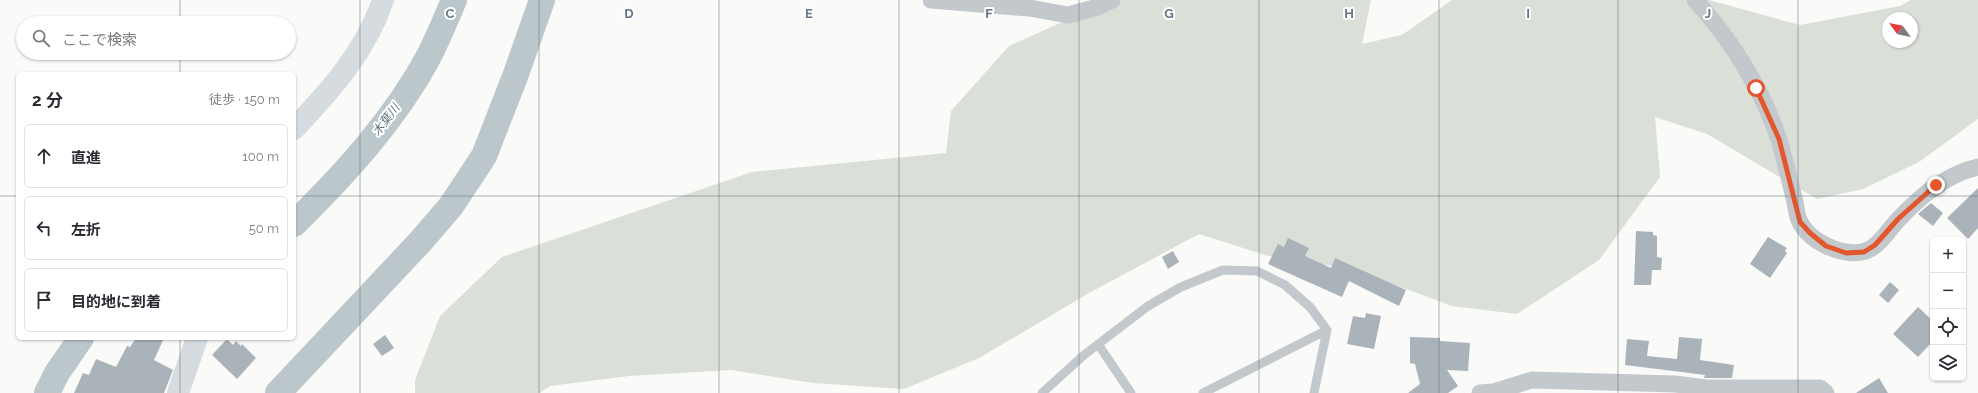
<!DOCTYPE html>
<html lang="ja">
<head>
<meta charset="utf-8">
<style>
  :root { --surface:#fff; --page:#f2f2f3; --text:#2b2b33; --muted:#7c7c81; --line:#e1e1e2 }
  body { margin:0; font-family:Raleway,"Noto Sans JP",sans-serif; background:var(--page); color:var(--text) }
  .controls { position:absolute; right:12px; bottom:12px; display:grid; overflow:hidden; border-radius:6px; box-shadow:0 1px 3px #0004 }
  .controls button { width:36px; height:36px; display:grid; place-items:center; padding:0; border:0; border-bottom:1px solid var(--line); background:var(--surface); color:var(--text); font:20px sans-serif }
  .compass { position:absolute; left:1882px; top:12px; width:36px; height:36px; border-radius:50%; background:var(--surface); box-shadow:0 1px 3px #0004; rotate:303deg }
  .stop { position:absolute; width:12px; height:12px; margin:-9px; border:3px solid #e4572e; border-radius:50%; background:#fff }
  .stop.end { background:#e4572e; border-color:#fff; box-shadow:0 1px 4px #0008 }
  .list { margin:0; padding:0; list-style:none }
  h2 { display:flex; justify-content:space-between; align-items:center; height:52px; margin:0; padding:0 16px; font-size:17px }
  h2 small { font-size:13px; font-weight:400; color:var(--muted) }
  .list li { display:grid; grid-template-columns:26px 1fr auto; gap:12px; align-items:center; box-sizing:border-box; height:64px; margin:0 8px 8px; padding:0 8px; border:1px solid var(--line); border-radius:6px }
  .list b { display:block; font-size:15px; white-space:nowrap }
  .list em { font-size:13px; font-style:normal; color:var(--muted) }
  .icon { flex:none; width:22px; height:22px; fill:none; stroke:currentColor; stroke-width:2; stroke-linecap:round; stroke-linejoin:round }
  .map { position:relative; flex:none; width:1978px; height:393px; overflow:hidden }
  .search { position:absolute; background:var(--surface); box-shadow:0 1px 3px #0004; left:16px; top:16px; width:280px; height:44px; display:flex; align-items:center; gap:10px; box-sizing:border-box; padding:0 14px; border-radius:22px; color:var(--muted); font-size:15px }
  .panel { position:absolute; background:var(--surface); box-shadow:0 1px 3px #0004; left:16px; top:72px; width:280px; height:268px; border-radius:6px }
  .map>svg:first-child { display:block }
</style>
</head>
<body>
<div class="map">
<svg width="1978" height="393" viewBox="0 0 1978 393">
  <rect width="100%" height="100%" fill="#fafaf8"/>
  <path fill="#dadfd7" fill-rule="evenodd" d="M1112,0h259l-9,44 40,-9 50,-35h257l91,25 100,-19 11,-6h67v119l-59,43 -56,27 -46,10 -110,-65 -52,-17 5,60 -61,83 -82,54 -65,-8 -100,-37 -84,-13 -69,-22 -110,59 -110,65 -75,31 -91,-6 -82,-13 -102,6 -79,10 -10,7h-125v-13l25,-64 62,-59 250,-85 194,-19 5,-42 58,-65zM1888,18h24v24h-24z"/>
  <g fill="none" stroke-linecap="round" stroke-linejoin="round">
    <path stroke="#bbc7cb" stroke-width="26" d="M294,224c52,-51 101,-105 135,-168 9,-18 17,-37 25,-56
      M47,393l10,-20 24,-35
      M278,393l142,-151 31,-36 33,-50 32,-82 26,-74"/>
  </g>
  <path fill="#aab3b9" d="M1978,188v40l-10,11 -21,-21z
    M1931,203l12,10 -10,13 -15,-12z
    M1636,231l17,1v3l4,1v21l5,1 -1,12h-9l-1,15h-17z
    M1768,237l19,11 -2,3 2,2 -17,25 -20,-14z
    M1288,238l21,10 -4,8 26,12 4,-10 71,32 -7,16 -50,-25 -7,16 -74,-33 10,-20 6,3z
    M1173,251l6,11 -11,7 -6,-12z
    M1890,282l9,8 -11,13 -9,-8z
    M1918,307l15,14v20l-15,16 -25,-23z
    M1366,313l15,3 -7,33 -27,-5 6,-28 12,2z
    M385,335l9,13 -12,8 -9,-12z
    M1410,337l30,1v3l30,2 -2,28 -21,-1 11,16 -10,7h-40l12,-9 -5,-20 -5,-1z
    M1679,337l23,2 -2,21 34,5 -2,13h-28l1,-3 -80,-10 2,-26 22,2 -2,15 30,3z
    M136,338h28l-10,22 19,10 -9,23h-90l9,-20 6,2 7,-16 20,8 11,-21 3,1z
    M227,339l6,6 3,-4 5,5 1,-2 14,14 -19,21 -25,-24z
    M1879,378l9,15h-32z"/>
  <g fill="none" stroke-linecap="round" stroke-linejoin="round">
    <path stroke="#c3c8cc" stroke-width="9" d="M1098,344l33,49
      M1042,393l42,-38 64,-49 33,-19 42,-17 34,1 28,14 25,22 17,23 -13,63
      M1203,393l124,-63"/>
    <path stroke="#c3c8cc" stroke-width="17" d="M931,0l98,8 39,7 30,-8 14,-7
      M1695,0c35,38 68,90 84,140 6,20 11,41 16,62 1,6 2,15 5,20 10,20 41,34 62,30 16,-3 26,-22 36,-32 21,-23 49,-46 80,-53
      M1480,393l13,-1 39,-12 143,4 31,4h114l6,5"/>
    <path stroke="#d6dbdf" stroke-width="22" d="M294,129c36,-38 72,-78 89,-129
      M178,393l19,-55"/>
  </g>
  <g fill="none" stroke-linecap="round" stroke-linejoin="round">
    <path stroke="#e4572e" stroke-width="5" d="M1756,88l23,51 21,83 10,11 16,13 20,7 18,-1 11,-7 23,-26 38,-34"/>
  </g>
  <path fill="none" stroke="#657683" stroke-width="1" stroke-opacity="0.55" d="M180,0v23M360,0v393M539,0v393M719,0v393M899,0v393M1079,0v393M1259,0v393M1439,0v393M1618,0v393M1798,0v393M180,53v21M0,196h18M294,196h1684M180,338v55"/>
  <g text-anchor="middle" stroke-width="4" stroke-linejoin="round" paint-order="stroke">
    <g font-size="12" font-style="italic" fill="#60757c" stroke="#fff">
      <text transform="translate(386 120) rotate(-53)" y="4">木葉川</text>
    </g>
  </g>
  <g font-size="13" text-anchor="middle" font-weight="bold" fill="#657683" stroke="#fff" stroke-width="4" stroke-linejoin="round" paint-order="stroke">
    <text x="450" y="18">C</text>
    <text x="629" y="18">D</text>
    <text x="809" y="18">E</text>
    <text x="989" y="18">F</text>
    <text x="1169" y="18">G</text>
    <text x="1349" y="18">H</text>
    <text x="1528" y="18">I</text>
    <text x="1708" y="18">J</text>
  </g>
</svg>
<div class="controls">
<button>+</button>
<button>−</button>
<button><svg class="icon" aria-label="locate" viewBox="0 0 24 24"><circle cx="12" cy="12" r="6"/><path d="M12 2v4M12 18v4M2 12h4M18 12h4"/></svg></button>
<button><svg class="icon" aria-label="layers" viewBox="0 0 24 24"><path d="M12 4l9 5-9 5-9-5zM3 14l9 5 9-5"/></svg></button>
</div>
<svg class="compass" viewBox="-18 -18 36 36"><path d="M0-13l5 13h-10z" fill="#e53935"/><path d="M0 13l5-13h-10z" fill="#7c7c81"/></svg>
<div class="stop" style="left:1756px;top:88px"></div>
<div class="stop end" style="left:1936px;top:185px"></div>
<div class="search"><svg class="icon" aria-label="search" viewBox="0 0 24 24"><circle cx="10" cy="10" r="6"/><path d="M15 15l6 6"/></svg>ここで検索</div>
<section class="panel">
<h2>2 分<small>徒歩 · 150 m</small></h2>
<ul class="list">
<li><svg class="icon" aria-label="ahead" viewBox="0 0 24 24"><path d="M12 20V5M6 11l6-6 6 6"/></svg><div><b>直進</b></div><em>100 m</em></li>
<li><svg class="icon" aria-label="left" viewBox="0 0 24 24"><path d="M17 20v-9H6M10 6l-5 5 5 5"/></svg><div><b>左折</b></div><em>50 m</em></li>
<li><svg class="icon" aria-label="arrive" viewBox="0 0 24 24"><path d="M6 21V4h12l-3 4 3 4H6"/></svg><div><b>目的地に到着</b></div></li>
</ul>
</section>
</div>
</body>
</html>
